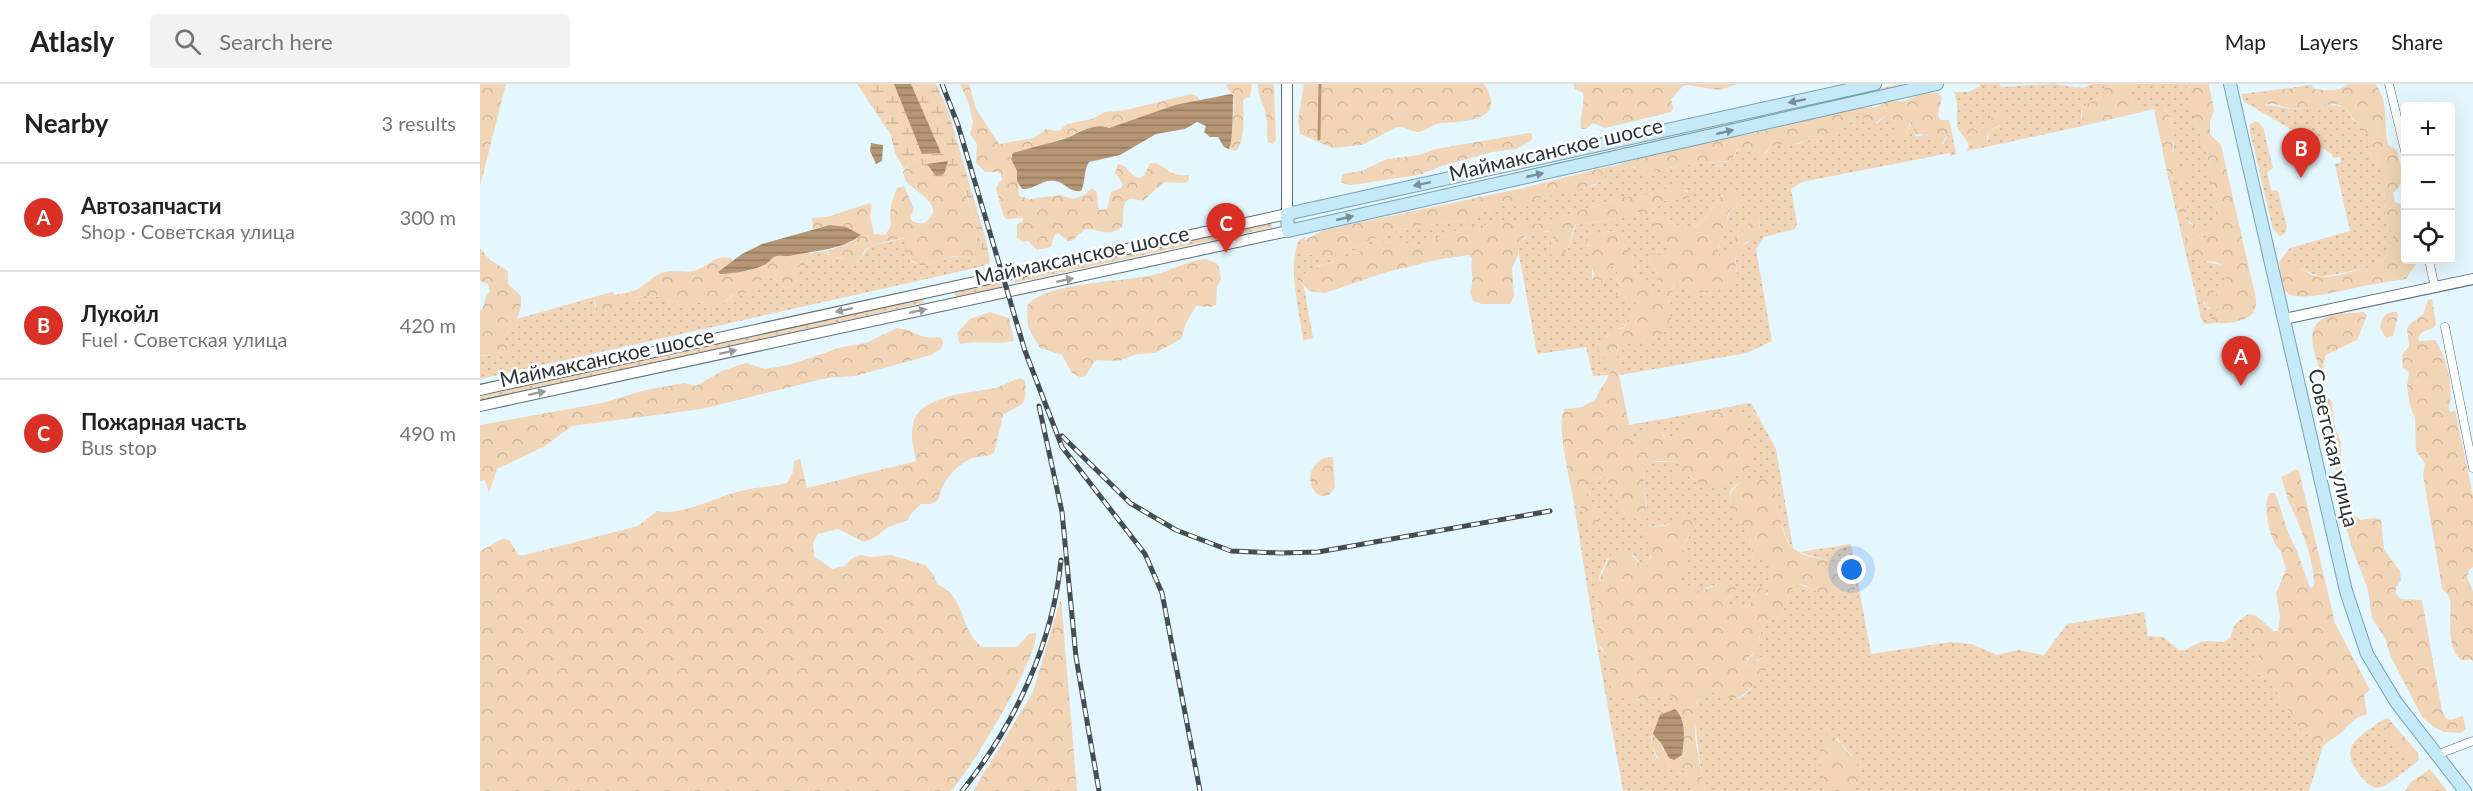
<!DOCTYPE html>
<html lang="en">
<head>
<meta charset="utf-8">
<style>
  :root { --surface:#fff; --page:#f2f2f2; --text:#202124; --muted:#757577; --line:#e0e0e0; --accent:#d93025 }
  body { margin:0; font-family:Lato,sans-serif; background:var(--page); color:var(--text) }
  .controls { position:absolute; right:18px; top:18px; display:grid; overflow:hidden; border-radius:6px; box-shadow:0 6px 24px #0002 }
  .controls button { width:54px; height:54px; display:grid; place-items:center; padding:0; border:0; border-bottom:2px solid var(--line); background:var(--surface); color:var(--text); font:30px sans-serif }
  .you { position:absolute; left:1372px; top:486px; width:21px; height:21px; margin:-15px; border:4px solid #fff; border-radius:50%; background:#1a73e8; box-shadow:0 0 0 9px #1a73e833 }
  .badge { display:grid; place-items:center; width:39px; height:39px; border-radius:50%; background:var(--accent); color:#fff; font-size:20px; font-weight:700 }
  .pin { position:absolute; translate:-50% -50px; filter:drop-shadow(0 2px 3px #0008) }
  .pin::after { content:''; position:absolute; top:32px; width:21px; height:18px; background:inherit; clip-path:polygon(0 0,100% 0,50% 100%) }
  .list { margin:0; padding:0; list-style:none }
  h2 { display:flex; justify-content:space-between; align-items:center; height:78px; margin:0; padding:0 24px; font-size:26px }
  h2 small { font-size:20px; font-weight:400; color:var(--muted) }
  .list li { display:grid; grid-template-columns:39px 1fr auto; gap:18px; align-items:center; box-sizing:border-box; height:108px; padding:0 24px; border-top:2px solid var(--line) }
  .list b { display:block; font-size:22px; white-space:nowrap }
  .list p { margin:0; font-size:20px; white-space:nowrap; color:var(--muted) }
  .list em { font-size:20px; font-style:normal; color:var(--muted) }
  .icon { flex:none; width:33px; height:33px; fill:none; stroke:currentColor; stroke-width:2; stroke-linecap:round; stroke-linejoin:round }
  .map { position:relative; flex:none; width:1993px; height:707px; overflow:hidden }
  header { display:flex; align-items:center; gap:36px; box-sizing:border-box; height:84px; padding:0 30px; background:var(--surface); border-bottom:2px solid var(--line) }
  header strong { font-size:28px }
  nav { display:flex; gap:33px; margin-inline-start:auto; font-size:21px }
  .search { width:420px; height:54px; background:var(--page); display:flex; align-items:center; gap:15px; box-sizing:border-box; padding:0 21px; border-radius:6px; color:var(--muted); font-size:22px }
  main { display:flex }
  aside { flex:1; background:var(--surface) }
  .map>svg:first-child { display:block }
</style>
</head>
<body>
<header>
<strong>Atlasly</strong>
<div class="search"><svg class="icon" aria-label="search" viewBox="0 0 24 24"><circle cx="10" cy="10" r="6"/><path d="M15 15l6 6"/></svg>Search here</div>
<nav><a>Map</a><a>Layers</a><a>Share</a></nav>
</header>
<main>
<aside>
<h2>Nearby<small>3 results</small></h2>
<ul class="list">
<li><span class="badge">A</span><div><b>Автозапчасти</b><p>Shop · Советская улица</p></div><em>300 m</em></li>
<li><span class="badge">B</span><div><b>Лукойл</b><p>Fuel · Советская улица</p></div><em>420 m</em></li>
<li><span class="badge">C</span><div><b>Пожарная часть</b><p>Bus stop</p></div><em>490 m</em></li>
</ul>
</aside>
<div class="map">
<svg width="1993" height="707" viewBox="0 0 1993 707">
  <defs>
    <pattern id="grass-dots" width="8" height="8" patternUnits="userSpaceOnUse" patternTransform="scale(1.5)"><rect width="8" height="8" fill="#f1d5b6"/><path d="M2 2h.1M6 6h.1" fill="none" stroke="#cfb79d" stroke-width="1.8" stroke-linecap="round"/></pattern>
    <pattern id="forest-crowns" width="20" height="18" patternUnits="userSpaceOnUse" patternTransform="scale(1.5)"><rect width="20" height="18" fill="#f1d5b6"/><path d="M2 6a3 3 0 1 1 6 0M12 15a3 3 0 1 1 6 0" fill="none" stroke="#cfb79d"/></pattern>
    <pattern id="wetland-marsh" width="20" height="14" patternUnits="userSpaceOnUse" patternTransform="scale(1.5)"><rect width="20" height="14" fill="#f1d5b6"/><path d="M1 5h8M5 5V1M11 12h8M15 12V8" fill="none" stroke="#cfb79d"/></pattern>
    <pattern id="water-rules" width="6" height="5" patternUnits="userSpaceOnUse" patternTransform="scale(1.5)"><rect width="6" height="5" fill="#b59674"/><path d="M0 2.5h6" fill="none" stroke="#937b60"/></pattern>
  </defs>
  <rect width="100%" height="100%" fill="#e4f7ff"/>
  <path fill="url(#grass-dots)" d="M1419,0h19l-560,129 -1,-4z
    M1500,0h19l2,3 52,-3 30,4 8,-4h22l-7,2 -5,11 -19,10 -1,12 6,6 -120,26 2,-7 19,-4 1,-8 11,-6 -5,-11 -16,14 -20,-4 -1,4 -1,-3v-23l-3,-11h14l12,-6z
    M1640,0h66l11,43 8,18 12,57 -3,24 -10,13h-4l-6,-14 -9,-7 1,-12 -8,2 12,44 14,9 18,4v8l6,6 -9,14 -4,1 -3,-7 -9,16 5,6h11v4l-8,6 4,4 -10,1 -4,-6 -33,-141 5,2 12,-11 -8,-1c-6,-18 0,-41 -11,-57l-30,-4 -5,-6 -2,-11z
    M1831,1l3,4 -58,5 9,12c10,-2 18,3 28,3 18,-1 35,-8 52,-1l8,12 20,18 -3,19 14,18 1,38 8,19v5l-9,23 -14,3 -3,5 -46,9 -27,-11 -14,1 -1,-5 11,-14 60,-17 -15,-67 6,-2 -1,-5 -7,1 -1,-4 -89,-53 -1,-7z
    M1410,28l3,8 9,5 4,11 6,-16h4l-1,16 17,-1 2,8 9,1 8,-16 5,26 -5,2 -1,-3 -148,29 -11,7 6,35 -2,5 -31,8 -8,12 16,92 -25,12 -127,22c-4,-9 -5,-22 0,-30l35,-8 16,-13 -3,-26 5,-11 5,-2 14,7 25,-3 20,-18 -2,-16c10,-18 26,-11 25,-34l-5,-3 -16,17 -9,16 -11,5 -2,-4 10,-29 2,-10c5,-7 13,-7 12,-18l-10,-6c-18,6 -22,37 -42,39 -10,1 -20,-10 -31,-12l-4,4 1,12 8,5 7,13 -3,5 -19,3 11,19 4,12 -3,4h-6l-9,-13 -10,-5 -2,-18 -7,-8 -6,-16c-13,-5 -25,1 -33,12l5,3v32l10,2 4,-4 2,-9 8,-6 2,5 -2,11 6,8 1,10 11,1 2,5 -8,21 -21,11 4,31 -2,9 -16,1 -7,-29 -49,7 -19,-105c4,-13 19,-21 33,-16l2,5 -2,5 16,9 9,-27 39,-6 17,-6 21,-1 8,-11 29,-2 -3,-9 -27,-1 -16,7 -21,1 -86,27 -22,-3 -54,8 -43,16 -21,-3 -23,1 -30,16 -29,8 -15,15 4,5 9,51 -10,2c-3,-26 -17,-79 -3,-101l6,-2 -3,4 2,13 26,2 12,-2 21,-11 38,-14 68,-10 18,-10 108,-24 6,-14 -4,-2 17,-4 -3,2 6,3 15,-4 2,3 19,2 30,-6 45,-4 5,-4 5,-10 7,1 6,5h14l4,-6 7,-3h21l11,-4 14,-1 12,-10 17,-7 4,-6h7l13,8z
    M1776,37l7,6 10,41 -6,4 4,18 7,1 9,36 -2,6 -5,3 -7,-7 -23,-98v-7z
    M791,137l2,6 -259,56 -1,-6z
    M425,154l3,2 2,21c17,9 26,-2 43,-4 7,-1 13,1 20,1l7,9 -500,112v-24l9,1 20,-4 -6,-15 6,-5 8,-13 77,-22 1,9 10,6 24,-13 15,-3 17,1 22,10 18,-5 20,3c10,-7 36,-30 49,-28 6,1 10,8 15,11l7,-2 5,-6 -5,-10 13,-5 6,-12 16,-2 1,4 29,8 13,-17z
    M520,197l2,6 -45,10 -3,-3 1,-2z
    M442,215l2,4 -444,99v-6z
    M1271,319l25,46 17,99c-16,-19 -10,-46 -25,-65 -24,-4 -45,-3 -36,29 3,8 12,15 16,24 3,8 4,18 7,27l11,-7c9,12 10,32 -3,41l-3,-10 -5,3 -6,16 -21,2 -4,-9 8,-3 -20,-11 -10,6h-10l-11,-12 -1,-5 5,-8 -3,-19 8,-12 -20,-11 -21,3 -3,5c2,10 9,25 0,33l-5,-1 -7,-9 -27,4 -9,20 -1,15 1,44 2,10 10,12 -1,16 23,24 41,-4 3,9 -25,31c2,28 11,28 34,35l8,20h-70l-31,-173 -19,-121 8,9 9,21 6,-18 -10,-12 -3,-11 7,-7 15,-2 23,42 19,-10 -5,-45 4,-2h31l4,3 -6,9 13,2 14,8h18l31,-17c2,-20 -1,-32 -10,-49l-22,-7 -32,10 2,11 -23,7 -3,-5 -21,2 -11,3 -2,-14z
    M1371,460l20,110 79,-12 22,2 25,11 21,-5 26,5 23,-31 77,-12 4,24 15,1 16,13h7l14,-8 9,-1 15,1 6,-4 5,-14 13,-10 3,23 8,17 -3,10 -9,11h15l8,6 28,45 16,15 9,5 -14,45h-455c5,-8 4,-24 -1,-33 -4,-7 -11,-12 -15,-19l-14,-2c-6,19 -1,35 2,54h-121c-3,-17 -17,-86 -3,-97 8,-6 27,2 37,4 17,-7 19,-25 23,-41l-13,10 -3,-5 10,-11 7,-27 18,-8 12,-29 4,-3 31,10 17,1 12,4c-3,-43 -28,-35 -57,-47z
    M1904,635l7,18 22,26h3l-31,23 -10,2c-9,-4 -15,-12 -20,-20 -16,-25 11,-35 29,-49z"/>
  <path fill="url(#forest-crowns)" fill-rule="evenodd" d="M0,0h26l-26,102z
    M480,0h9l7,25 23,35 35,-6 12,-9 13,2 8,-7 25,-5 13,-7 21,-2 65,-16 6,2 3,5 -25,4 -66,23 -6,-2 -21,4 -16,8 -56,18 7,15 2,25 10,3 32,-4 12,4 11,-4 8,-7 5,4 1,15 2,3 7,-1 4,-17 10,-4 2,-4 -8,-11 3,-9c10,1 11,11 20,14l6,-2 6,-13c16,-1 15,14 39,12v5l-4,3 -21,-1 -20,18c-5,1 -11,-2 -15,-1 -9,4 -4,21 -7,28 -14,11 -22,1 -37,2l-13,12h-4l-10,-8 -4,3 -3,11 -14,3 -9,-9 -6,1 -5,-4v-14l6,-3v-3l-17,1 -3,-4 -7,-27 6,-9 -1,-5 -4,-2h-12l-9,-9 1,-19 -7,-10 3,-12 -4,-18z
    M746,0h26l-2,12 -7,4c0,15 3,40 -7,51l-7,-2c2,-4 7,-49 4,-53 -2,-5 -6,-5 -7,-12z
    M778,0h15l1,3 2,53 -3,4 -5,-2c-2,-9 0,-17 -2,-25 -1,-13 -9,-20 -8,-33z
    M824,0h180c25,37 -21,38 -44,39 -8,1 -13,8 -21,9 -8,0 -14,-6 -22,-5l-35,18 -30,3 -32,-14 -2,-14z
    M1093,0h165l-18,6 -33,-5 -5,2 -11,12 2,9 -2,4 -66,16 -12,-5 -7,6h-5c-2,-12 4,-23 2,-36l-8,-4z
    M1633,0l15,1 3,15 5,6 26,2 6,5 6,20 -1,18 3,2 1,14 12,1 -2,11 -7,1 -12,-3 -14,-68 -67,16 -5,-2v-16l19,-10 5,-11z
    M1706,0h23l5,27 -4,10v13l11,11 35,154c0,5 0,10 -3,14 -6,9 -31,12 -41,9l-1,-4 8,-5v-4l-7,1 -6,-4 -4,-11 2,-8h8l3,7 4,-1 8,-14 -5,-6v-8l-3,-2c-7,-3 -17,-1 -23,-4 -9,-5 -20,-50 -17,-59l4,-2 5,5 -3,15 5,6 8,1 3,3 -3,7 2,4h4l10,-13 3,-24 -12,-57 -8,-18z
    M1869,0h26c15,18 8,41 13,61l9,5c3,15 11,33 -4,43l2,9 10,4 1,54 12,1 -12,18c-20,3 -40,6 -60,11 -17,3 -35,8 -51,6 -14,-2 -19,-18 -15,-29 17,-6 25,8 40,10 15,1 33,-6 47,-9l2,-5 15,-3 9,-23 -8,-24 -1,-38 -14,-18 3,-19 -11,-8 -17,-22 -9,-4 -44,5 -18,-5 -18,1 -4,-8 4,-3c18,-2 40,-7 57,-5 15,1 23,4 36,-5z
    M1457,9l4,3c2,9 -6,15 -1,24h9l2,8 -12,20 -4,-2 -4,-11 -18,-1 3,-14 -6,2 -4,14 -6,2 -3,-3 6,-6 -1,-4 -7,-2 -5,-10 -18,12 -6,-2 -4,-7h-6l-7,9 -14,4 -5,9 -21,2 -17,5 -15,-1 -7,3 -7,8h-7l-13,-8 -6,2 -5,11 -6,1 -42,4 -37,7 -8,-1 -6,-5 -15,4 -6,-3 28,-10 87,-20 18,-2 113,-27 19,-1 10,-6h18l16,-7z
    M1515,31h7l2,3 -1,5 -14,9 -4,11 -16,1 -11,-15 3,-7 7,2 8,6z
    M1049,49l3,1v6l-16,9 -24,3 -47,13 -26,10 -68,10 -9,-2 -1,-3 2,-6 18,-3 26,-12 32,-4 17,-6z
    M439,77c11,11 32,12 41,24 13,16 13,46 22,58l-1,6 -8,9 -20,-2 -31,10 -15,-8 -2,-9 3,-9 -3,-2c-7,1 -35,6 -39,11 -5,6 -5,12 -12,16l-15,-8 -7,1 -5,-7 27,-10 -33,-14 -8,2 -1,-11 15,-1 43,-14 2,3 -2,10 4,18 11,1 6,-9c-2,-17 0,-22 6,-38l7,-2 10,23 -4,9 2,3c5,2 9,4 14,1 22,-18 -14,-31 -20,-41 -1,-1 -2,-7 -3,-9l6,-8z
    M1118,85l4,2 4,7 -3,3 -22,8 -93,20 -18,10 -68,10 -38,14 -21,11 -12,2 -26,-2 -3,-3 1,-10 21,-11 199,-42z
    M1201,104l9,6v5l-29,2 -12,15 -7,-4 -10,1 -13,5 -43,7c-10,14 0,28 -23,32l-3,-4 3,-15 -2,-5 -4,-2 -23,6 -6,12v7l-6,11 2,29 -4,8h-28l-9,-3 -3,-9c5,-12 0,-21 2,-34l-3,-3 -28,4 -54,13 -62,21 -15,-2 -10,-9 2,-6 8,-7 34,-10 30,-16 23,-1 21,3 43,-16 28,-5 32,-4 16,4 86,-27 21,-1 16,-7z
    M1251,105l10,6c1,11 -7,11 -13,18l-2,15 -8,19 1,9 11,-5 4,-12 21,-21 5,3 -1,15 -14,7 -10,12c-1,8 4,16 0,24 -3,8 -36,15 -44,13 -4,-2 -8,-5 -13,-7l-5,2 -5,11 4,26c-13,16 -33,18 -52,21l-3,5 1,20 14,69 10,-3 9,-8h5l10,11 22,-7 -1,-12 32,-9 17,4 5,3 8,14 5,31c-6,8 -39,26 -48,23 -7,-2 -11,-7 -17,-10l-9,5 -5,-1v-6l6,-9 -4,-3 -16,-1 -19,2 5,52 -4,3 -15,1 -23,-42 -15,2 -7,8c5,15 20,25 15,43h-4c-10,-9 -11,-23 -21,-33 -3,-17 -18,-76 -8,-88l17,-2 14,-8c4,-14 18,-22 14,-39l-9,-4 -2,-6 12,-19 12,-3 5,-4 8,-21 -3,-5 -14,-1 -4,-3 2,-5 5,-3 -6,-7 2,-11 -2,-5 -8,6c-1,10 -6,17 -16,11l2,-6 -5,-16 3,-10 -8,-7c10,-7 25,-12 36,-8l6,16c9,5 8,16 9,26l10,5 9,13h6l3,-4 -4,-12 -11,-19 2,-4 17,1 3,-5c-8,-5 -4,-10 -15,-18l-1,-12 4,-4c11,2 21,13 31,12 20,-1 24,-33 42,-39z
    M0,164l10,12 18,11v13l13,12c1,17 -6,31 -18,41l6,15 -5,5 -24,-2v-44l3,-3 3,-11 4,-6 -2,-7 -8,-3z
    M323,168l8,1 -6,12 -13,5 5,10 -5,6 -7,2 -10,-9 -11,-2 -15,15 -16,3 -12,10 -20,-3 -18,5 -22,-10 -17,-1 -15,3 -24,13 -8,-2 -3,-13 18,-5 3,3c7,-1 17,-3 23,-6 8,-6 17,-14 27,-17 9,-3 21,2 32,-2 14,-6 22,-18 37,-10l-15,12 2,2 27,-3 20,-8 5,-6 7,-2 8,2z
    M726,175l12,5 3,15 -4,8 -1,18 -6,2 -14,-1 -10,17 -5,16 -26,14 -18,1 -18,7 -23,-1 -11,16 -5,1 -8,-4 -10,-18 -22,-7 -12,-21 -1,-21c17,-24 97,-24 126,-31 18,-4 34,-15 53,-16z
    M1952,215l4,25 -1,3 -13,5 -4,6 1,3 16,-1c12,17 20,50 13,69l3,3 4,-2 18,86v71l-4,3 -2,7 6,14v71l-2,-3 -10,1c-16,-13 -9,-44 -11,-62l-8,-10 -19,-113 2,-12 -9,-12 -1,-33 -5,-12 -3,-19 2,-15 -6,-4 -1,-13 7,-9 -2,-18 5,-6 11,-7 5,-15z
    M510,228l19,6 5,23c-18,4 -34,-1 -53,3l-2,-2 -2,-9 13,-14z
    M1884,228l3,3 -10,25 -31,15c-6,13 2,26 -3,39l-3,-2c-1,-8 1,-16 -1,-24 -4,-16 -16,-41 7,-51 12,-5 25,-3 38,-5z
    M1917,228l1,4 -5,20 -7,2 -6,-10c2,-11 5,-17 17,-16z
    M417,244c18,1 20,12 43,9l3,4 -2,8 -10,6 -76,21 -28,2 -125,31 -130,17 -27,20 -48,23 -8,24 -4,-13 -5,1v-56l122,-22 44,-13 38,-7 12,3 26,-15 24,-8 19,6 24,-4 53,-18 24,-4z
    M541,294l4,3c3,29 -5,22 -22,34l-9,38c-7,4 -16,3 -24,6 -16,8 -28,23 -32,41l-7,4h-10l-11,11 -2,5 -20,7 -14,11 -10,4 -26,-13 -20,5 -5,9 1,13 18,13 12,-3 9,-8 7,-3 12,2 19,-2 34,10 8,9 4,10c30,13 21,44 45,63h35l12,-13 7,-1c2,26 -65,136 -85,158h-471v-240l24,-13 6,3 8,14h7l113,-29 19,-15c21,6 61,-14 83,-20 15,-4 31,-4 47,-8l6,-11 1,-11 6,-2 7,29 109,-27c-2,-12 -6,-24 -3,-37 6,-29 58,-31 82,-36 9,-2 17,-8 26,-10z
    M1848,314l4,4 3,26 6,14v26l6,10 4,32 4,6 6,4 13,-2 7,1 3,31 16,21 1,10 -5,6v7l5,5 21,1 20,111 4,7 4,2 13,-4 3,13 -5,4 -17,-1 -10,-5 -12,-10 -31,-60 -6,-19 -13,-20 -4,-28 -17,-45 -6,-23 -2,-25 -5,-10 1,-12 -5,-10 -10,-57v-4z
    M853,373l2,31 -6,7 -9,1c-19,-13 -8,-40 13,-39z
    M1816,385l3,2 36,152 35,67 -6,5 3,19c-12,4 -16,8 -24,17 -5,6 -14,9 -20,15l-9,-5 -16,-15 -28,-45 -8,-6h-15l9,-11 3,-9 -8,-18 -3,-23 7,1 19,16h4l2,-14 -4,-23 10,-25 -6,-19c-10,-8 -19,-46 -10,-57h4l2,2 13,40 8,16 12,34 2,3 3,-2c1,-25 -12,-55 -22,-77 -5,-10 -7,-22 -11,-32z
    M1278,393c30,9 15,50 33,69 25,25 60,-3 66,53l-4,2 -3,-5 -28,-2 -20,-10 -9,3 -12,29 -18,8 -7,27 -8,7 -2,4 3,5 18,-13 3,5c1,10 -24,38 -35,39 -11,2 -25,-13 -35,-2 -5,5 -3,11 -2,17 0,6 -3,12 -3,19 0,14 8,44 10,59h-12l-8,-20 -23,-6 -10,-18v-28l17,-13 7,-1 -3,-9c-16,2 -30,1 -45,5l-16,-10 -3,-10 1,-21 -12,-17 -1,-59 14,-30 18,-1 12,11 6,1 4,-8 -5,-26 3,-4c7,-1 15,0 21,-3 10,-5 11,-12 22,-3 2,11 -5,16 -10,26 1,4 4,9 4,14 0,10 -10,13 -1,22 20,22 31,-12 51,6l-1,5 -11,5 4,9 21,-2 6,-16 5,-4 3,10 5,-2 5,-17 -7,-21 -11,8c-3,-9 -3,-19 -7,-28 -4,-9 -13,-15 -16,-24 -7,-21 6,-33 26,-35zM1199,628l5,21 -2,22 -19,-5 -2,-8z
    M581,514l16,193h-104l60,-99z
    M1908,634l30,35 1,7 -3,3h-3c-11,-13 -27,-27 -29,-44z
    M1347,650c14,4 17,19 30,26l1,22 -4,9h-28c-3,-17 -13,-42 1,-57z
    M1950,685l17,22h-42l6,-9z"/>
  <path fill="url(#wetland-marsh)" d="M377,0h79l12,26 39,134 3,19 -10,4 -7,-9 8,-9 1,-6c-15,-20 -4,-69 -46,-64l-17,-18 -10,3 -5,5 -9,-16 -4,-18z"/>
  <path fill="url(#water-rules)" d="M414,0h17l30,69 -19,1z
    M751,10l2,1c0,10 0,48 -4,54l-5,-2 -6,-10h-8l-6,-5 2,-6 -9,-4 -12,7 -29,5 -36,21 -31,7c-6,9 -3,20 -8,29 -13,2 -15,-9 -26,-10 -13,-2 -21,9 -33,8l-5,-8v-10l-6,-12 2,-6c17,-5 34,-9 51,-14 15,-5 28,-17 45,-11l66,-23z
    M391,59l12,2 -1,16 -6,3 -6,-13z
    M468,77l-4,13 -8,2 -9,-12z
    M350,141l16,2 15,8c-21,16 -47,15 -71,21 -4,1 -8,-1 -13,0 -6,1 -6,5 -11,8 -14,7 -30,9 -46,10l-2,-2 24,-18 20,-10z
    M1195,625c12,11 9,31 7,46l-8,5 -5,-2 -8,-15 -8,-9 7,-19z"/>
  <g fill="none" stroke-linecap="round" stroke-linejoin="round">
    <path stroke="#b59674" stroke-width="3" d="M839,55l1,-55"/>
    <g stroke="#586d75" stroke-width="9">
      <path id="minor" d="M1909,0l17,71
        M1949,176l6,28
        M1965,243l28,141
        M1956,671l37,-14"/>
    </g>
    <g stroke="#586d75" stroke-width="12">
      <path id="secondary" d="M1804,235l189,-40
        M0,306l807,-176v-130
        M0,322l808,-175"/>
    </g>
    <g stroke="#76a1b0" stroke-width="14">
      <path id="primary" d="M1395,0l-588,130 1,17 649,-147
        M1750,0l116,507 21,63 29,48 69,89"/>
    </g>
    <use href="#minor" stroke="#fff" stroke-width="8"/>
    <use href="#secondary" stroke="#fff" stroke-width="10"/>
    <use href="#primary" stroke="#c5e9f7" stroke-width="12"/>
    <g stroke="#434e52" stroke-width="5">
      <path id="rail" d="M462,0l16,41 67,226 37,96 83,107 17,39 38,198
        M559,322l23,106 14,145 23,134
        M582,352l68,67 46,27 55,21 49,2 38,-1 232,-41
        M482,707c52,-65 91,-147 99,-231"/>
    </g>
    <use href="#rail" stroke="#fff" stroke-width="3" stroke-dasharray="9" stroke-linecap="butt"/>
  </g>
  <defs><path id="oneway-solid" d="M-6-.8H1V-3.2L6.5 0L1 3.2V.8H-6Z" transform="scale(1.5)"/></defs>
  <g fill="#788e98">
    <use href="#oneway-solid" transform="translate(1317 17) rotate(168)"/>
    <use href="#oneway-solid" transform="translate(1245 48) rotate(-13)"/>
    <use href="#oneway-solid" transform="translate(1055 91) rotate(-13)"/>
    <use href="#oneway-solid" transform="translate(942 100) rotate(168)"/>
    <use href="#oneway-solid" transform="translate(865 134) rotate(-13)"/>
  </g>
  <g fill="#959a9c">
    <use href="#oneway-solid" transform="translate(585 196) rotate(-12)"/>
    <use href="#oneway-solid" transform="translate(364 226) rotate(167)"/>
    <use href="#oneway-solid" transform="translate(438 227) rotate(-12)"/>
    <use href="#oneway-solid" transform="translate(248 268) rotate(-12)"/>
    <use href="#oneway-solid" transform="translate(57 309) rotate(-12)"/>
  </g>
  <g text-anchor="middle" stroke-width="5" stroke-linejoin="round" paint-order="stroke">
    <g font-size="21" fill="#2b3438" stroke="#fff">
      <text transform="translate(1076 66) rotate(-13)" y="7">Маймаксанское шоссе</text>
      <text transform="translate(602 172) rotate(-12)" y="7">Маймаксанское шоссе</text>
      <text transform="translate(127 274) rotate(-12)" y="7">Маймаксанское шоссе</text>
      <text transform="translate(1853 364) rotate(77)" y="7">Советская улица</text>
    </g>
  </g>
</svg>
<div class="controls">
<button>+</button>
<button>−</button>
<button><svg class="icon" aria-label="locate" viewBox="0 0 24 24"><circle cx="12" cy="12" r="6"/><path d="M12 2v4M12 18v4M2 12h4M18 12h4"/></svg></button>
</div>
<div class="you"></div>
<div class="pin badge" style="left:1761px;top:302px">A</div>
<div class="pin badge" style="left:1821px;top:94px">B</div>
<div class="pin badge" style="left:746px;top:169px">C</div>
</div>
</main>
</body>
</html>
